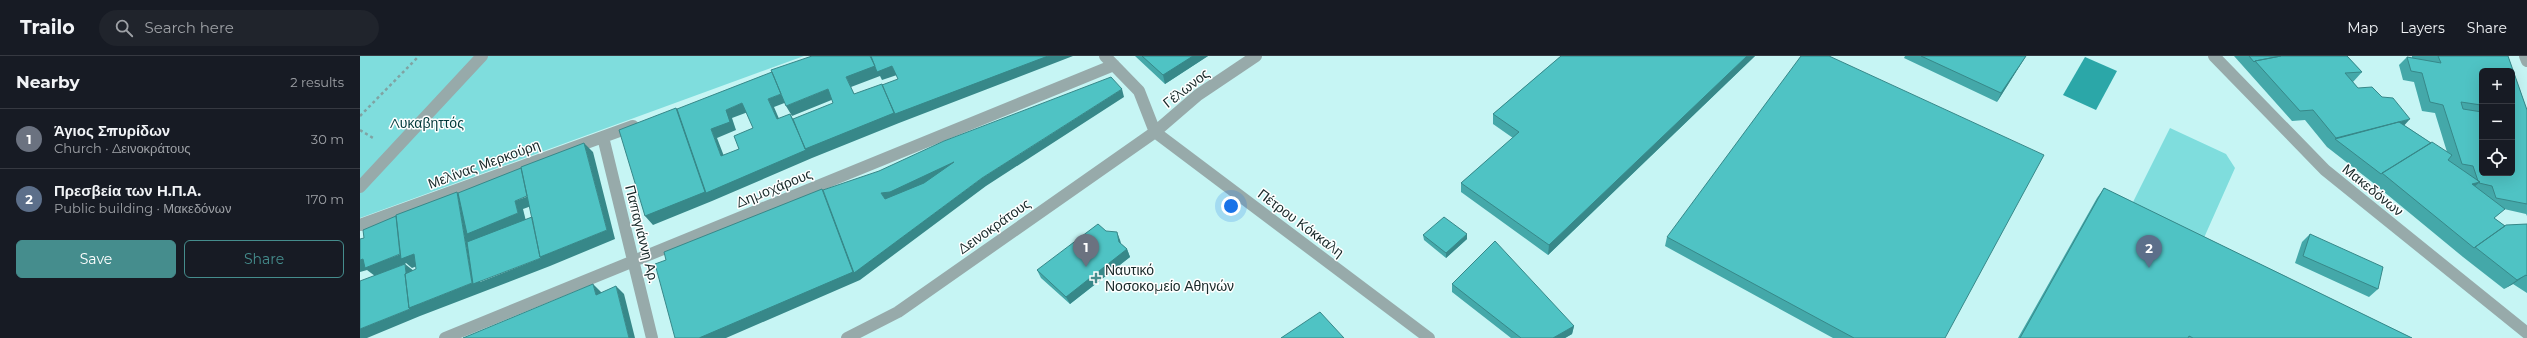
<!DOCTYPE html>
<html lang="en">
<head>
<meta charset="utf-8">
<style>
  :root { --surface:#171b24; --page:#20242c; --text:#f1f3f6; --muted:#9ea1a6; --line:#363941; --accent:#458d8d }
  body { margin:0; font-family:Montserrat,sans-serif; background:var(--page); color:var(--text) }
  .controls { position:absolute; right:12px; top:12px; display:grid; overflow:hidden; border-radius:6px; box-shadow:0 4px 16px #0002 }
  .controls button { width:36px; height:36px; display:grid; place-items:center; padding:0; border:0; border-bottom:1px solid var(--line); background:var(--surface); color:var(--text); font:20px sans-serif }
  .you { position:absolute; left:871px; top:150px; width:14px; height:14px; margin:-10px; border:3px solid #fff; border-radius:50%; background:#1a73e8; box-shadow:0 0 0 6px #1a73e833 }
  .badge { display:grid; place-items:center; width:26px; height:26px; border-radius:50%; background:var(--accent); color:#fff; font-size:13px; font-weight:700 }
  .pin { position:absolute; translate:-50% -33px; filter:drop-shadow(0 1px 2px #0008) }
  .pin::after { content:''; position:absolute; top:21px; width:14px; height:12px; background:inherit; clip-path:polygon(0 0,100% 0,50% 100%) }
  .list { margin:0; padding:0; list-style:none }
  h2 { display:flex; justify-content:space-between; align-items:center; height:52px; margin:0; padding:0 16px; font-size:17px }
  h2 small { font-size:13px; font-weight:400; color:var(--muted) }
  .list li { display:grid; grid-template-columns:26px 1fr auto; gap:12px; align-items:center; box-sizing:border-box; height:60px; padding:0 16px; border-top:1px solid var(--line) }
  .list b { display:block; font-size:15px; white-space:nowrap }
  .list p { margin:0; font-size:13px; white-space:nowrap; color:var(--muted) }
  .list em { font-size:13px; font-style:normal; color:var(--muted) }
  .actions { display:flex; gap:8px; padding:12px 16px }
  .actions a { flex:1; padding:9px 0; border:1px solid var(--accent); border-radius:6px; text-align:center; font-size:14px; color:var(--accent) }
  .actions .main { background:var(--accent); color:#fff }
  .icon { flex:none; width:22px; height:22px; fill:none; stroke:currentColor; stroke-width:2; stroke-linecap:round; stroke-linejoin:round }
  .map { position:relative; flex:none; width:2167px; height:282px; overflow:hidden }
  header { display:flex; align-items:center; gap:24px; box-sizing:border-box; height:56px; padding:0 20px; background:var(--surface); border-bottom:1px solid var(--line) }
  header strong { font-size:19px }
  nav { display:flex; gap:22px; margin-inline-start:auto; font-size:14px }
  .search { width:280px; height:36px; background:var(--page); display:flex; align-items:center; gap:10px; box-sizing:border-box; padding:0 14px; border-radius:22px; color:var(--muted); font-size:15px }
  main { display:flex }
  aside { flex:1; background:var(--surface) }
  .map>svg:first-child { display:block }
</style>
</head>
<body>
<header>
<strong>Trailo</strong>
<div class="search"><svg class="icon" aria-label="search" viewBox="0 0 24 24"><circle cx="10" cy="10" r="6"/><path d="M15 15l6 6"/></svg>Search here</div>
<nav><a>Map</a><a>Layers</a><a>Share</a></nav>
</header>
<main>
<aside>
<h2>Nearby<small>2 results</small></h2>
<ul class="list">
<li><span class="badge" style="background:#6b7280">1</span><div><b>Άγιος Σπυρίδων</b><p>Church · Δεινοκράτους</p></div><em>30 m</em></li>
<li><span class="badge" style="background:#5c6f8a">2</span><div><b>Πρεσβεία των Η.Π.Α.</b><p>Public building · Μακεδόνων</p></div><em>170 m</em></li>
</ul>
<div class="actions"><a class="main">Save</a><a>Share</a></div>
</aside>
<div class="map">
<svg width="2167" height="282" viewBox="0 0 2167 282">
  <rect width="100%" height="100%" fill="#c6f5f4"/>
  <path fill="#7fdddd" d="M0,0h444l-444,162z
    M1810,72l56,26 9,14 -32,72 -72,-34z"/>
  <path fill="#2ba7a8" d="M1725,1l32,14 -21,39 -33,-15z"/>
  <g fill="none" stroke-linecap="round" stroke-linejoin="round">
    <path stroke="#80a3a3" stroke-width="2.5" stroke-dasharray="3 3" stroke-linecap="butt" d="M0,60l59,-60
      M0,74l13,8"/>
    <path stroke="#97aaaa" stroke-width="12" d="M745,0l34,35 16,41
      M1854,0l111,114 202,163
      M2165,0l2,5
      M795,76l274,206
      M243,81l49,201
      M0,131l122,-131
      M0,169l273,-99
      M85,282l669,-273
      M487,282l51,-26 257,-180 43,-37 58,-39"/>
  </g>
  <path fill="#44a8a9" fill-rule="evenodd" d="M775,0h73l-43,28z
    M1201,0h194l-207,199 -87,-63v-9l52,-45 -20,-14v-10z
    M1545,0h121l-29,46 -93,-44z
    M1874,0h113l15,16 -9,10 5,6 46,37 27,18 16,9 -12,-39 -13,-2 -8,-29 -11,-2 -4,-15 8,-8 5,1v-2h96l19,54v106l-1,-2 -22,-5 -10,9 11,8 22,-2v69l-14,-9 -9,5 -41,-32 -91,-75 -45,-35 -22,-27 -13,1zM2122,15h30l-30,102z
    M1744,132l308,150h-394l79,-140z
    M746,175l14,9 1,4 6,5 3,8 -60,47 -29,-26 -4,-8z
    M1950,178l68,55 -9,8 -74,-34 7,-21z
    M1063,179l44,4 -21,19 -22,-18z
    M1307,181l278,101h-112l-168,-92z
    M1092,228l122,42 -2,8 -7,4h-54l-59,-46z"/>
  <path fill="#378889" d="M510,0l22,10 5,9 -15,5 -2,-4 -29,11 8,17 -5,-10 -8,-17z
    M688,0h25l-174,67 -87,35 -100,43 -59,24 -8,-9 31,-108 8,9 25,75 81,-78 5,8z
    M833,0h15l-43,28 -2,-9z
    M1387,0h8l-207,199 1,-10z
    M1666,0l-29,46 4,-9z
    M468,33l6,10 -42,17 -6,-10z
    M762,33l2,8 -138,89 -126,94 -134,58h-27l123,-149 34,82 126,-93z
    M421,38l6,8 -13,5 9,21 -6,-9 -9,-20z
    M382,47l6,9 -16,6 4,12 -19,8 10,26 -6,-8 -10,-27 15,-19z
    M2050,63l-9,10 -66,10 1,-1z
    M224,87l9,9 22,87 -65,27 -130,50 -53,22h-7v-9l50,-20 -1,-1 1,-1 -5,-43 -30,12 -8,-6 -7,2v-12l3,-1 8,6 30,-11 -4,-38 10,8 3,31 4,-1 11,9 -13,5 -6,-5 -1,1 9,7 5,33 53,-21 -15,-91 10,9 5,30 46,-18 -3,-12 14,-5 -7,-28 8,8 7,28 -14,5 3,12 -51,20 -2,-1 7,42 61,-24 -1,-1h1l-7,-41 8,8 5,30 60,-24z
    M594,106l4,8 -72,31 -5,-8z
    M2120,126l-11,9 3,-7z
    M757,176l3,8 2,10 -3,-8z
    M1107,178v5l-21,19v-5z
    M767,193l3,8 -60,47 -4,-7z
    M2166,219l-13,9 -9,5 13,-9z
    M233,228l8,8 3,10 -8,-7z
    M256,230l8,8 11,44h-6z
    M1214,270l-2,8 -7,4h-12z"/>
  <path fill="#4fc3c4" stroke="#378889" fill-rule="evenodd" d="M452,0h58l5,10 -29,11 8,17 28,-10 12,29 -89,36 -12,-30 40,-16 -5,-14 -42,17 -15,-36z
    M511,0h177l-153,58 -13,-29 16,-6 -6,-13 -15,6z
    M782,0h51l-30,19z
    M1201,0h186l-198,189 -88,-62 58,-51 -26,-18z
    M1441,0h28l215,99 -99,183h-91l-187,-101z
    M1561,0h105l-25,37z
    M1889,0h32l-26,5 -1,1z
    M1921,0h66l15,16 -17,1 13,15 14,-1 10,10 11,1 17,21 -74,19 -23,-28 -13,1 -45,-50z
    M2078,0h70l19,54v94l-31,-6 -4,-12 -13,-3 1,-1 -2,-1 -5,-15 -11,-2 -19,-59 -13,-3 -8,-29 -11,-2 -4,-14 34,6zM2122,15h30v102h-30v-61l-19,-3 -2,-7 20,3 1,5z
    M412,16l9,22 -13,5 9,20 13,-5 16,36 -100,43 -29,-84zM382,47l11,25 -19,8 5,13 -18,7 -10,-27 19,-7 -4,-12z
    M751,21l11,12 -140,89 -128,95 -31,-83 56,-19 65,-30zM594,106l-30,21 -39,16 -4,-6 9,-1z
    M316,52l29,84 -60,24 -26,-86z
    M2039,66l32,21 -50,31 -46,-35z
    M2072,86l20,13 -4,5 32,22 -8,2 33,25 -11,9 11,8 -31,22 -92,-75z
    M224,87l23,87 -67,27 -19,-90z
    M161,112l6,28 -12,5 3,12 -51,21 -9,-41z
    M1744,132l308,150h-219l-4,-2 -1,2h-168z
    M462,133l31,83 -154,66h-24l-20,-74 11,-4 -2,-8z
    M97,136l15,91 -63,25 -4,-34 11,-5 -2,-15 -13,5 -5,-44z
    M36,160l4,38 -35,14 -2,-9 -3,1v-21l4,-1 -1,-8z
    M172,161l8,40 1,1 -68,26 -6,-42z
    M1084,161l23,17 -21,19 -23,-18z
    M738,168l8,7 11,1 2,10 8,7 -61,48 -29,-27z
    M2167,168v52l-1,-1 -9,5 -42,-33 31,-22z
    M1950,178l73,33 -5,22 -75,-33z
    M1135,185l79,85 -21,12h-32l-69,-54z
    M45,208l1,9 -1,1 4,34 1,1 -50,20v-48z
    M233,228l3,11 20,-9 13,52h-166z
    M960,256l24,26h-63z"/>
  <path fill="#458d8d" stroke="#fff" stroke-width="1.5" d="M734 216h4v4h4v4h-4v4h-4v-4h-4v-4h4z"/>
  <g text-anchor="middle" stroke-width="3" stroke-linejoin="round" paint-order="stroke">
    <g font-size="14" fill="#172929" stroke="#fff">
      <text transform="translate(826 32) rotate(-38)" y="5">Γέλωνος</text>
      <text transform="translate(124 108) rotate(-20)" y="5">Μελίνας Μερκούρη</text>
      <text transform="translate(414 132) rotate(-22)" y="5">Δημοχάρους</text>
      <text transform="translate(2013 134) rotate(39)" y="5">Μακεδόνων</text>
      <text transform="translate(941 167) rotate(37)" y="5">Πέτρου Κόκκαλη</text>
      <text transform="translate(634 170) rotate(-35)" y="5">Δεινοκράτους</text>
      <text transform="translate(282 178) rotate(76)" y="5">Παπαγιάννη Αρ.</text>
    </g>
    <g font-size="14" fill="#00393a" stroke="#fff">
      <text x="67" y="72">Λυκαβηττός</text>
    </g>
    <g font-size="14" fill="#172929" stroke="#fff" text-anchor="start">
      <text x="745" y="219">Ναυτικό<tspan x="745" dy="16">Νοσοκομείο Αθηνών</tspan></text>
    </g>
  </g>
</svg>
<div class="controls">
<button>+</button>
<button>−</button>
<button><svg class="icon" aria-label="locate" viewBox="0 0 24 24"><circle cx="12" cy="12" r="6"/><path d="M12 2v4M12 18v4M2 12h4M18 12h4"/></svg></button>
</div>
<div class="you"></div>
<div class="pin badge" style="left:726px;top:211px;background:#6b7280">1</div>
<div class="pin badge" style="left:1789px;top:212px;background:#5c6f8a">2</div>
</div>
</main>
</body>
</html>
